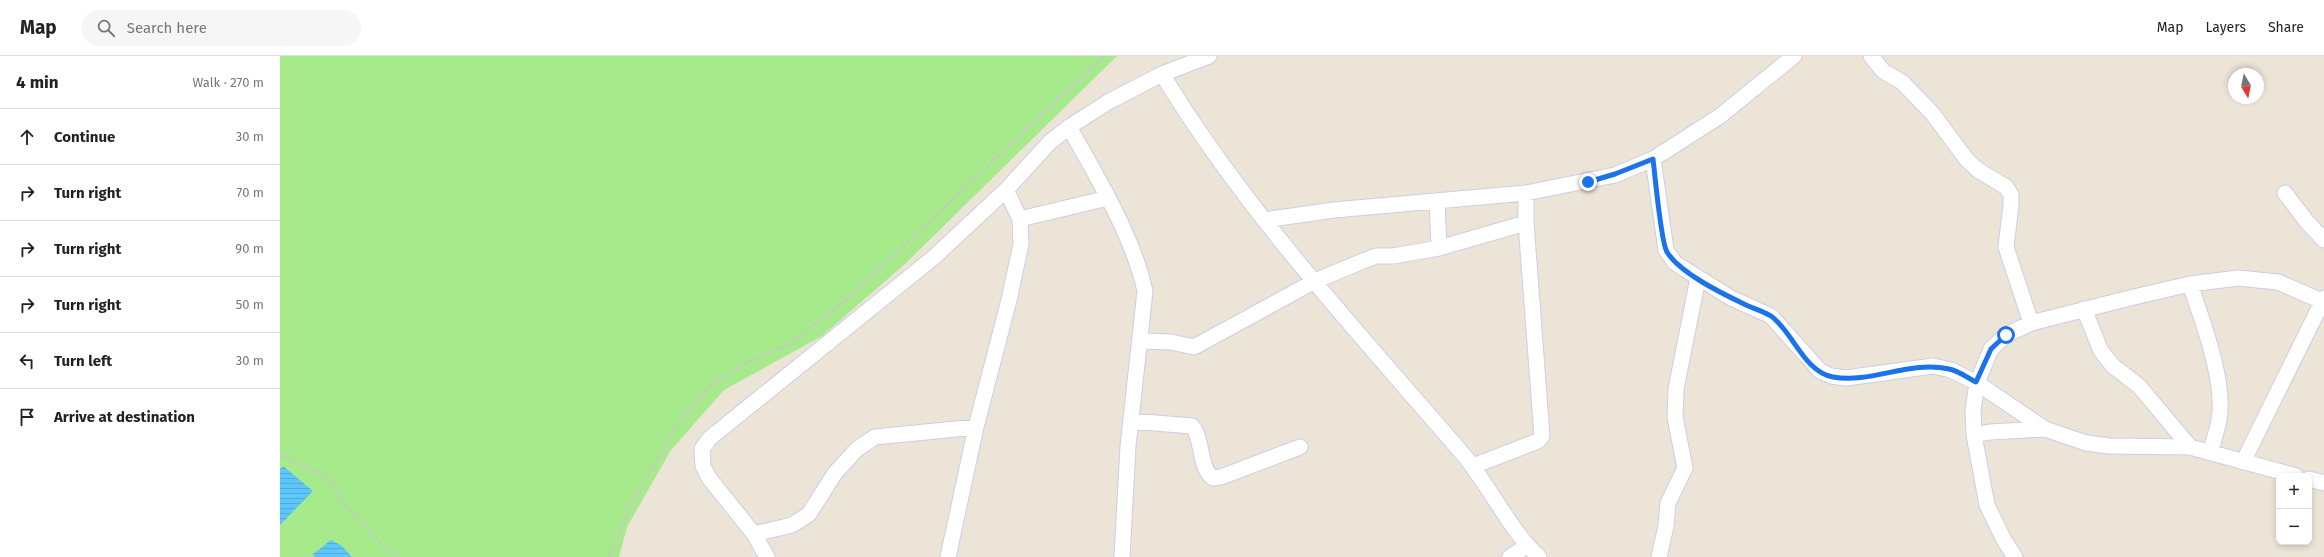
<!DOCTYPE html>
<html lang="en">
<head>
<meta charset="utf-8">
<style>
  :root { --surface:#fff; --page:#f6f6f6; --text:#222; --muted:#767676; --line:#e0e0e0 }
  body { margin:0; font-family:"Fira Sans",sans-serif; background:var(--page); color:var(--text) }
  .controls { position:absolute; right:12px; bottom:12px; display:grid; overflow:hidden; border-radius:8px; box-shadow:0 2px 6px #0003 }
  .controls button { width:36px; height:36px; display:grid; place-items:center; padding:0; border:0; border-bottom:1px solid var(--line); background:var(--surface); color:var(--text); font:20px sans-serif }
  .compass { position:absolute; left:1948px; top:12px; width:36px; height:36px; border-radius:50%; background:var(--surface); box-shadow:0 2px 6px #0003; rotate:170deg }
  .stop { position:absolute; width:12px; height:12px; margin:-9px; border:3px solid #1a73e8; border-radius:50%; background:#fff }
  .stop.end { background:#1a73e8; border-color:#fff; box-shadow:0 1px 4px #0008 }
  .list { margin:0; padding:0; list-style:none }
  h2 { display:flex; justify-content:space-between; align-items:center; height:52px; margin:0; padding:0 16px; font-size:17px }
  h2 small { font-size:13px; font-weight:400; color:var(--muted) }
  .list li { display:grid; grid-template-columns:26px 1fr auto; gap:12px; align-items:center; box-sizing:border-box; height:56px; padding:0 16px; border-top:1px solid var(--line) }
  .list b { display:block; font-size:15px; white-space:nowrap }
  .list em { font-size:13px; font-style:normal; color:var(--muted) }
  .icon { flex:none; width:22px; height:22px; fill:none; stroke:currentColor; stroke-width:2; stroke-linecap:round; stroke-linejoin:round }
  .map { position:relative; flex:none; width:2044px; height:501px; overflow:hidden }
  header { display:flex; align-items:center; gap:24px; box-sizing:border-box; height:56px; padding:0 20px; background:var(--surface); border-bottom:1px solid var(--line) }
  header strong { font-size:19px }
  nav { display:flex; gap:22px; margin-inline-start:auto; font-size:14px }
  .search { width:280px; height:36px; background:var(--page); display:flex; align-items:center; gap:10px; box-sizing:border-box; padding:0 14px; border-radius:22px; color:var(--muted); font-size:15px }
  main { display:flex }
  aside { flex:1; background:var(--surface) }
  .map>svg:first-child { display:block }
</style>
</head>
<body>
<header>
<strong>Map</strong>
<div class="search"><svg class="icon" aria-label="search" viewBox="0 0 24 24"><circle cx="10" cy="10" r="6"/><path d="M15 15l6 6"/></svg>Search here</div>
<nav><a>Map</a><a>Layers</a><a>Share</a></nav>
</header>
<main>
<aside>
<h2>4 min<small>Walk · 270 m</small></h2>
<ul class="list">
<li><svg class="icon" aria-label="ahead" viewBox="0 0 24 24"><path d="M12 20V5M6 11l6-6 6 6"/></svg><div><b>Continue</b></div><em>30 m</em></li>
<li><svg class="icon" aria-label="right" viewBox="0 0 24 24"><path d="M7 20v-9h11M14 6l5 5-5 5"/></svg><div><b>Turn right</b></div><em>70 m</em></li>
<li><svg class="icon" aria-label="right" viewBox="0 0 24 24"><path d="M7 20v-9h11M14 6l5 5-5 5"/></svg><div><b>Turn right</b></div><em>90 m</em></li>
<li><svg class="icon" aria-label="right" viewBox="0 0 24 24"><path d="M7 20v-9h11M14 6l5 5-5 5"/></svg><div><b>Turn right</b></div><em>50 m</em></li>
<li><svg class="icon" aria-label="left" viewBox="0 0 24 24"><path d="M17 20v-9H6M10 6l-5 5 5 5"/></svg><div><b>Turn left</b></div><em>30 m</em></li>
<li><svg class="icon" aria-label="arrive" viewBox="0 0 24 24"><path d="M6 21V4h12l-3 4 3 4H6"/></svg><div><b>Arrive at destination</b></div></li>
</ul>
</aside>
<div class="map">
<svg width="2044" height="501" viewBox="0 0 2044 501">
  <defs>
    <pattern id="water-rules" width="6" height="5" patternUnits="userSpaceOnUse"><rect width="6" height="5" fill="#5dc7fc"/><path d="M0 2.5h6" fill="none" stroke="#51abd8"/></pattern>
  </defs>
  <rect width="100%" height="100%" fill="#ece4d7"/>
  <path fill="#a6ea8c" d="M0,0h837l-211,207 -84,73 -98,54 -53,60 -44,77 -8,30h-339z"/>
  <path fill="url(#water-rules)" d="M3,410l30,25 -33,34v-56z
    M51,484l11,6 10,11h-36l-4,-2z"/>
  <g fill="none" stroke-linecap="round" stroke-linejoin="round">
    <g stroke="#cccfe3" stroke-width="17">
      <path id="street" d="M1591,0l12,15 19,11 30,31 35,47 11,10 28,17 5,8v10l-5,42 25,76
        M882,18c84,138 195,257 300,379 28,33 46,75 77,104
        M789,71c28,50 64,109 76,164l-17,155 -6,111
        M1373,103l13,91 9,13 56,35 40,18 49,55 11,5 15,2 87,-12 18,4 26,13 68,46 41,14 23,3 81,1 106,29
        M2005,137l22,29 17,18
        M1157,145l2,47
        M740,163l88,-21
        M984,164l70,-10 192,-17 89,-18 38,-16 67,-43 74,-60
        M1910,228c12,36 36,98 29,136 -2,11 -6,22 -9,33
        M1804,253l17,42 12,15 26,20 51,61
        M861,285l30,1 23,5 121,-66 48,-20 13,-5h17l46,-8 87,-25v-30
        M851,365l61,5c11,12 7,43 21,52l8,-1 79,-30
        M1694,379l16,-3 55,-3
        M1963,406l81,-164
        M1193,410l65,-25 4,-5 -16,-213
        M2029,423l15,4
        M474,478l38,-9 17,-11 26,-41 22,-24 18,-12 101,-10
        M487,501l-13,-23 -45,-56 -6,-12 -1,-17 8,-11 223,-180 73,-68 44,-48 19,-15 39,-25 54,-28 47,-18
        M668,501l28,-130 33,-127 12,-56 -1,-25 -14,-29
        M1230,501l17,-11
        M1379,501l7,-31 2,-23 17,-35 -10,-51 1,-28 22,-111
        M1735,501l-11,-17 -17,-35 -13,-70 -1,-25 4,-27 14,-34 15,-14 25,-12 103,-26 56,-13 48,-6 40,4 46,20"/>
    </g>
    <path stroke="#c7c7c7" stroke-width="2.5" stroke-dasharray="3 2" stroke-linecap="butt" d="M0,399l48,22 14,25 42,45 14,10
      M330,501l20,-50 48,-83 33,-39 35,-22 44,-19 61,-48 253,-240"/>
    <use href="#street" stroke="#fff" stroke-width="15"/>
  </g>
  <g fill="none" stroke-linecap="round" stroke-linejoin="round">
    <path stroke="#1a73e8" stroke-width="5" d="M1308,126l27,-8 38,-15c2,16 8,84 14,93 13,21 54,41 77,52 8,4 19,7 27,12 22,16 33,56 62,61 38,7 77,-17 116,-8 10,2 19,9 27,13l15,-33 15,-14"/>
  </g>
</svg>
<div class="controls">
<button>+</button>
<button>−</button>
</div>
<svg class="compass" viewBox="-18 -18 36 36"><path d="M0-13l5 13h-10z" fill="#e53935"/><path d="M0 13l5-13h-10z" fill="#767676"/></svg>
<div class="stop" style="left:1726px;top:279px"></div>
<div class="stop end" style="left:1308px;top:126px"></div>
</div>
</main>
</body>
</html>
